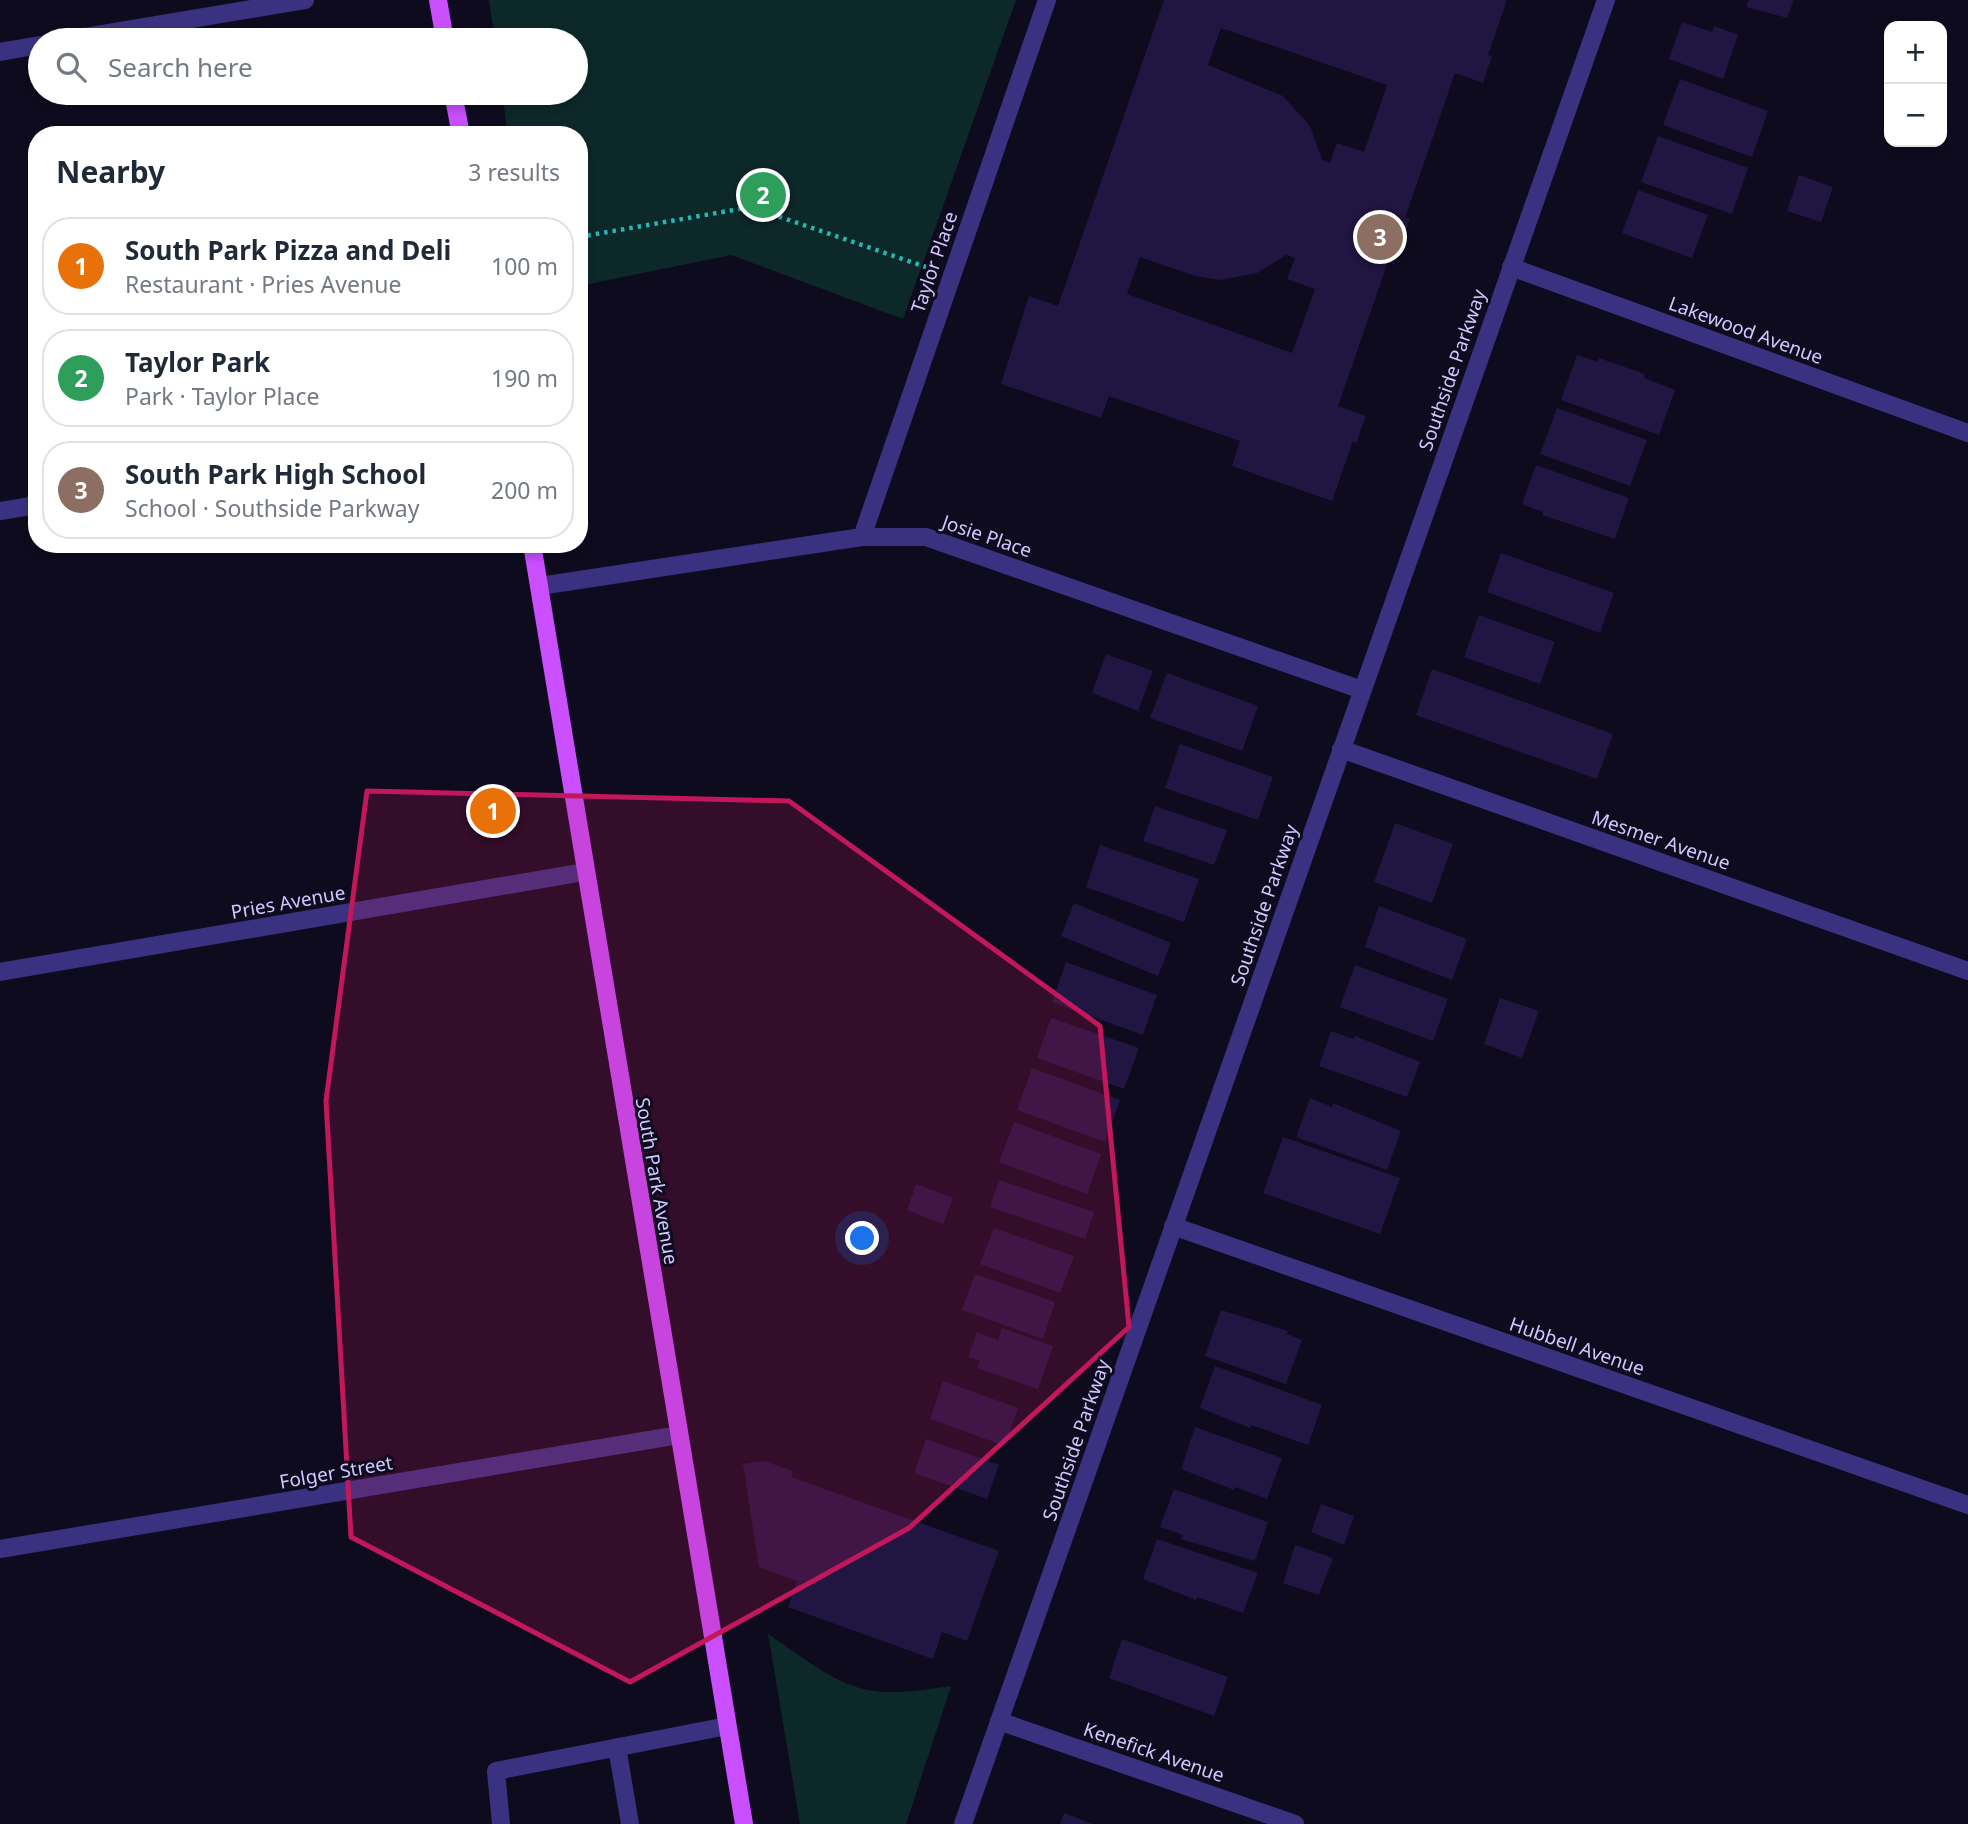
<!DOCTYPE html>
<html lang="en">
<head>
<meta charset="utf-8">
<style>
  :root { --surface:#fff; --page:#f6f6f7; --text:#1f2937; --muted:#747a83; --line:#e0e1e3; --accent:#0f766e }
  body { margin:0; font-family:"Noto Sans",sans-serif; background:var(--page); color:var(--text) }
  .controls { position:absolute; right:21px; top:21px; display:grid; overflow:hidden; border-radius:14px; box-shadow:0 4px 10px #0003 }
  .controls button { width:63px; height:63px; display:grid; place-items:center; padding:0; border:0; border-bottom:2px solid var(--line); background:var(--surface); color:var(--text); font:35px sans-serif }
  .you { position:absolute; left:863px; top:1239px; width:24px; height:24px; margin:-18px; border:5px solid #fff; border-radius:50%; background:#1a73e8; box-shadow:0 0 0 10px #1a73e833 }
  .badge { display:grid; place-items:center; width:46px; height:46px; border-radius:50%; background:var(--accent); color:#fff; font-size:23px; font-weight:700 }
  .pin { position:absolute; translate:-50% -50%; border:4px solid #fff; box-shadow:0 2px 7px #0006 }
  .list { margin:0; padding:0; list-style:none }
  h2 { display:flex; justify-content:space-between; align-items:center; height:91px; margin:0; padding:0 28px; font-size:30px }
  h2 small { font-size:23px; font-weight:400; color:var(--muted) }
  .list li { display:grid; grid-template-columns:46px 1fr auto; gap:21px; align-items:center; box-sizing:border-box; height:98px; margin:0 14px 14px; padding:0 14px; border:2px solid var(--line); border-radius:28px }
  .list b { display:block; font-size:26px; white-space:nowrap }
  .list p { margin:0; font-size:23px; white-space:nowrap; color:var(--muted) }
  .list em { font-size:23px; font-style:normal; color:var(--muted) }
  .icon { flex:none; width:38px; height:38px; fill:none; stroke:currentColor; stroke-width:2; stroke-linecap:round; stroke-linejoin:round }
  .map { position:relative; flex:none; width:1968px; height:1824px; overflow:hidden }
  .search { position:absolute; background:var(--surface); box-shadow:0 4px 10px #0003; left:28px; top:28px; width:560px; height:77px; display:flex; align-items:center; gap:18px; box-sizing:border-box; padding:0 24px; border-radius:38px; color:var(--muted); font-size:26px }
  .panel { position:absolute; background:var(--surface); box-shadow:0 4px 10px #0003; left:28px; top:126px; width:560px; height:427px; border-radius:28px }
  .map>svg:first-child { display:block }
</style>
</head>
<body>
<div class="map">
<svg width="1968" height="1824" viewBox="0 0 1968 1824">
  <rect width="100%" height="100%" fill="#0f0b1f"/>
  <path fill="#0d2829" d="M489,0h527l-113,319 -172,-64 -152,31v-151h-71l-6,-42h74v-53h-81z
    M768,1634c26,17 65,49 96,55 29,7 58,1 87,-3l-45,138h-106z"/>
  <path fill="#211541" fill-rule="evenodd" d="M1164,0h343l-19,55 4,1 -9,27 -28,-10 -50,145 5,1 -16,46 -6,-3 -50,144 28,10 -10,27 -3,-2 -21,60 -100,-35 8,-25 -131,-45 -8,22 -100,-34 28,-88 29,10zM1221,28l166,57 -23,67 -27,-9 -7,20 -8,-3 -12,-34 -27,-30 -75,-31zM1286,255l9,3 -8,21 28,10 -23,64 -165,-59 13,-37 55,19 25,4 37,-7z
    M1749,0h45l-7,18 -41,-11z
    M1682,22l30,10 2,-6 24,9 -15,44 -54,-20z
    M1680,79l88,32 -16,46 -89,-32z
    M1658,136l90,32 -16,46 -91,-32z
    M1799,175l34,12 -12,35 -34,-11z
    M1638,190l70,25 -16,43 -70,-25z
    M1577,355l21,7 1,-4 46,16 -1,4 31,12 -16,45 -98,-35z
    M1557,408l90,32 -17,46 -90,-32z
    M1536,465l93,33 -14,41 -73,-24 1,-3 -21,-8z
    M1501,553l113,40 -14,40 -113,-41z
    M1479,615l76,27 -15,42 -76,-27z
    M1106,654l47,17 -15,40 -46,-18z
    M1432,669l181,65 -16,45 -181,-64z
    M1167,673l91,33 -16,45 -92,-33z
    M1180,744l93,33 -15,43 -93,-32z
    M1155,806l72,24 -13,35 -71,-24z
    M1395,823l58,21 -21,59 -58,-21z
    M1100,845l99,34 -15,43 -98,-35z
    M1074,903l97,40 -13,33 -97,-40z
    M1379,906l88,33 -15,41 -87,-33z
    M1066,962l91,33 -14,40 -91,-33z
    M1355,965l93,34 -15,42 -93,-34z
    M1500,998l39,13 -17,47 -38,-14z
    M1051,1018l88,30 -15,41 -87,-31z
    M1331,1031l22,8 2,-3 65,26 -13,35 -88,-31z
    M1032,1068l88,32 -15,42 -88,-32z
    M1310,1098l22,9 1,-4 68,28 -14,39 -91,-33z
    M1014,1122l87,32 -14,40 -88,-32z
    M1283,1137l117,41 -20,56 -117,-41z
    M999,1180l95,32 -9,27 -95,-32z
    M916,1184l37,14 -10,26 -36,-14z
    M994,1228l80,28 -14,37 -80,-29z
    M975,1274l80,28 -12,37 -81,-29z
    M1221,1310l67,21 -1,3 15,6 -16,44 -81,-28z
    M1002,1328l51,18 -15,43 -61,-21 3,-7 -12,-4 9,-25 21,8z
    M1215,1366l107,39 -14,40 -57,-20 -1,3 -50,-20z
    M943,1381l75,27 -13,38 -75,-27z
    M1195,1427l87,31 -15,41 -32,-12 -1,3 -53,-21z
    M926,1439l73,26 -12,34 -73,-26z
    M764,1461l29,10 -2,6 208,74 -32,90 -25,-9 -9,27 -145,-52 9,-26 -38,-14 -16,-103z
    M1174,1489l94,33 -13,39 -74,-22 2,-4 -23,-8z
    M1321,1504l33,12 -10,29 -33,-13z
    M1157,1539l101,34 -15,40 -46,-16 -1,3 -53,-21z
    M1295,1545l38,13 -14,37 -36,-12z
    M1122,1639l106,38 -14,39 -105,-38z
    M1064,1813l29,11h-33z"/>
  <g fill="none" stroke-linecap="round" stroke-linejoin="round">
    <path stroke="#25b6b7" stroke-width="4.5" stroke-dasharray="3.5 5" stroke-linecap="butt" d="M579,237l172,-30 175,60"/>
    <path stroke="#3a3281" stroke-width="18" d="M617,1747l13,77
      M501,1824l-5,-53 231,-45"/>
    <path stroke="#3a3281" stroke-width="18" d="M67,40l238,-40
      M0,52l40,-7
      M1511,267l457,166
      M0,511l37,-6
      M862,537l185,-537
      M540,586l322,-49h64l436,153
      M1341,749l627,222
      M0,972l584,-100
      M1173,1226l795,279
      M0,1549l679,-114
      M999,1721l296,103"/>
    <path stroke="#3a3281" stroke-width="18" d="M963,1824l643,-1824"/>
    <path stroke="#c94fff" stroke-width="18" d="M438,0l7,40
      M453,93l8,42
      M532,544l212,1280"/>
  </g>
  <path fill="#c2185b" fill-opacity="0.2" stroke="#c2185b" stroke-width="5" stroke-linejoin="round" d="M367,791l422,10 311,225 29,301 -220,201 -279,154 -279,-145 -25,-436z"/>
  <g text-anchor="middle" stroke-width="6" stroke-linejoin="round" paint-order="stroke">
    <g font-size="19" fill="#d2c8ff" stroke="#0f0b1f">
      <text transform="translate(934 262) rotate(-71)" y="7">Taylor Place</text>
      <text transform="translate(1746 330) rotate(20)" y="7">Lakewood Avenue</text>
      <text transform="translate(1452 370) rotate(-71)" y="7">Southside Parkway</text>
      <text transform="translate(987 536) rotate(19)" y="7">Josie Place</text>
      <text transform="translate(1661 840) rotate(19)" y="7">Mesmer Avenue</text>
      <text transform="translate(288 902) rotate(-10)" y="7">Pries Avenue</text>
      <text transform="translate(1264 905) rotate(-71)" y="7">Southside Parkway</text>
      <text transform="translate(657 1181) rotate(80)" y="7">South Park Avenue</text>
      <text transform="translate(1577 1346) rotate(19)" y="7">Hubbell Avenue</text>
      <text transform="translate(1076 1440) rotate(-71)" y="7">Southside Parkway</text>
      <text transform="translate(336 1472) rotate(-10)" y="7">Folger Street</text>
      <text transform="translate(1154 1752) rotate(19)" y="7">Kenefick Avenue</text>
    </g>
  </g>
</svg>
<div class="controls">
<button>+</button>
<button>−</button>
</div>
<div class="you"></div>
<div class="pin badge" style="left:493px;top:811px;background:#e8710a">1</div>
<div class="pin badge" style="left:763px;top:195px;background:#2e9e5b">2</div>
<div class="pin badge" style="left:1380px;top:237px;background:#8d6e63">3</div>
<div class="search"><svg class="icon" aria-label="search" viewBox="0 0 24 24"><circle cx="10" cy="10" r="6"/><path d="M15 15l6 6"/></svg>Search here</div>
<section class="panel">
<h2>Nearby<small>3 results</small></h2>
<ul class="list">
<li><span class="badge" style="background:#e8710a">1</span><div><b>South Park Pizza and Deli</b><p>Restaurant · Pries Avenue</p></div><em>100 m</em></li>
<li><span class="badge" style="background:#2e9e5b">2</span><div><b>Taylor Park</b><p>Park · Taylor Place</p></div><em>190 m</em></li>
<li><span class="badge" style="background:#8d6e63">3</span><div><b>South Park High School</b><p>School · Southside Parkway</p></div><em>200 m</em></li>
</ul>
</section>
</div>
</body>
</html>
